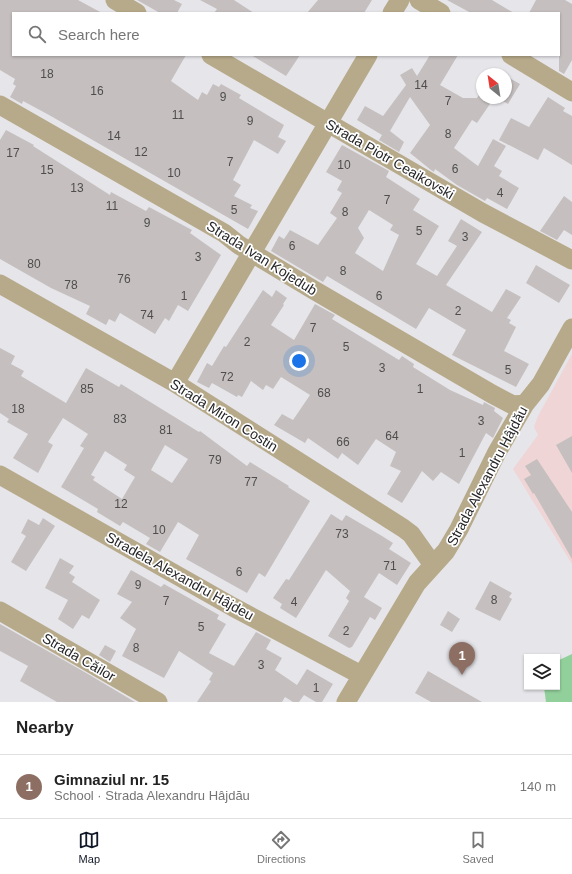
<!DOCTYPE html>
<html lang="en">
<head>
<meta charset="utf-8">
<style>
  :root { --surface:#fff; --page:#f2f2f2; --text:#222; --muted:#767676; --line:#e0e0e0; --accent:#111827 }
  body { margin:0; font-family:Helvetica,sans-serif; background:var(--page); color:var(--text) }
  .controls { position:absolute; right:12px; bottom:12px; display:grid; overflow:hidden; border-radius:0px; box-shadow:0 1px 3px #0004 }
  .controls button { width:36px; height:36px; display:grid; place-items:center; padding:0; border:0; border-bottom:1px solid var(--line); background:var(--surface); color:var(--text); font:20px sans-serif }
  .compass { position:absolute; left:476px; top:68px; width:36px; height:36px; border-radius:50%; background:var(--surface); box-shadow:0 1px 3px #0004; rotate:330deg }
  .you { position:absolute; left:299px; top:361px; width:14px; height:14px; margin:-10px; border:3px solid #fff; border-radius:50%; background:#1a73e8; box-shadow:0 0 0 6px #1a73e833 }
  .badge { display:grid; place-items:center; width:26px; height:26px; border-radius:50%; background:var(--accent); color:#fff; font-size:13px; font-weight:700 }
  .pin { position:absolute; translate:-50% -33px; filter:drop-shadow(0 1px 2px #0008) }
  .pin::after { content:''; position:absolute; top:21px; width:14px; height:12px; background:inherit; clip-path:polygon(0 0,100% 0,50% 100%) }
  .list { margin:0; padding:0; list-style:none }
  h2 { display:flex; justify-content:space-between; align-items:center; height:52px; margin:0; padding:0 16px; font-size:17px }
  h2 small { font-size:13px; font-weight:400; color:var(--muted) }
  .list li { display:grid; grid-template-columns:26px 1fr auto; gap:12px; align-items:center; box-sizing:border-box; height:64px; padding:0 16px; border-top:1px solid var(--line) }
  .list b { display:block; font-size:15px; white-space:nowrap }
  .list p { margin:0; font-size:13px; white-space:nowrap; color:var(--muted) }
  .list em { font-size:13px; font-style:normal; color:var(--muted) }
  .icon { flex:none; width:22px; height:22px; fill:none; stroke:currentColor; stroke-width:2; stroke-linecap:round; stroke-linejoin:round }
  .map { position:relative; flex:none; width:572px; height:702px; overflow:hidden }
  .search { position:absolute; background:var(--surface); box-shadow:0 1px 3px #0004; left:12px; right:12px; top:12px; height:44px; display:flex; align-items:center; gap:10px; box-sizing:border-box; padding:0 14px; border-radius:0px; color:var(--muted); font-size:15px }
  .sheet { height:116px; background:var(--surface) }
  nav { display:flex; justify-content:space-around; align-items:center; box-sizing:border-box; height:56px; border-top:1px solid var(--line); background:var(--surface); font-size:11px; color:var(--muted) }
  nav a { display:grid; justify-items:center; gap:2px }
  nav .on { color:var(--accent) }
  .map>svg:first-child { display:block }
</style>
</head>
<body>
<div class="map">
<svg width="572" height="702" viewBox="0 0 572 702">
  <rect width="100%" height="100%" fill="#e6e5ea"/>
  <path fill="#f0d5d6" d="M572,354v210l-59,-95 25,-34 -4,-8 4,-11z"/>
  <path fill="#91d09b" d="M572,654v48h-26l-2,-15h13v-26z"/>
  <path fill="#c5c0bf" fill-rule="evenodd" d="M0,0h78l24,13h-89v42h173l-15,26 27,19 4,-8 5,3 6,-11 6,3 2,-3 20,11 -2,3 45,27 -6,12 8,4 -8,13 -24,-14 -21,40 8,5 -7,11 18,9 -2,3 8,3 -10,18 -199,-114 -26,-14 -1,3 -12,-7 6,-11 -3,-2 2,-5 -15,-9z
    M137,0h37l8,4 -5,9h-17z
    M200,0h34l20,13h-40l3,-4z
    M318,0h54l-8,13h-57z
    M447,0h45l22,13h-43z
    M536,0h29l7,4v56l-8,14 -5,-3v-58h-30z
    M251,55h49l-14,21z
    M430,55h28l-18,30 23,13h14l5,-9v9h12l-17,25 -5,-3 -18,28 24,18 15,-27 13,7 -12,20 8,5 -3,5 20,12 -12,21 -20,-11 -2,3 -28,-16 -22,-16 -1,3 -3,-2 -21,-17 20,-28 -20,-28 -20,34 14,11 -5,10 -20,-12 3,-5 -25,-15 8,-14 18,10 23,-31 -6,-10 12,-7 5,8z
    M506,76l14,8 -12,20 -10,-6h8z
    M548,97l17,11 -2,3 9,5v49l-28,-17 -6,12 -39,-20 12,-22 18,9z
    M6,130l28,15 -1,1 77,49 1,-3 35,19 3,-4 43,23 -2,3 31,22 -33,56 -10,-6 -9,16 -4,-3 -10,16 -35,-21 -5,9 -6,-3 -3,6 -20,-11 4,-8 -39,-18 -51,-29v-119z
    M342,145l47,26 -3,6 34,22 -7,11 26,16 -23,38 21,12 20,-30 -9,-5 13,-22 21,13 -36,53 46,27 14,-23 15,8 -14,21 4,2 -2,3 7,4 -12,24 25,13 -13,23 -64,-32 14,-25 -37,-22 -13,21 -89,-53 -4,6 -52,-31 8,-15 5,3 6,-9 28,15 19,-27 -7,-5 12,-20 -5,-3 5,-9 -16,-9zM369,210l24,15 -3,5 9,5 -16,36 -28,-18 9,-15 -6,-10z
    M564,196l8,6v33l-8,-5 -7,10 -17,-9z
    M536,265l34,20 -11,18 -33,-20z
    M263,290l9,7 4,-7 11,8 -4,6 1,1 -13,20 23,15 21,-36 20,11 -3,4 67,41 3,-4 12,8 -1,3 37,23 33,15 1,-3 11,6 -1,3 9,7 -10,20 -7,-5 -27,51 -18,-12 -8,9 -11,-10 -20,32 -15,-9 14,-23 -11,-5 6,-14 -20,-13 -18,26 -16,-12 -4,6 -30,-21 -3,5 -31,-18 8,-11 11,6 17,-25 -29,-18 -8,12 -7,-4 -3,5 -12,-9 -9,16 -4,-2 -1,2 -25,-14 -3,5 -12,-6 10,-19 5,3 12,-20 2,1z
    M0,348l15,8 -4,8 13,7 -3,5 45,27 20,-35 33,19 2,-3 78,48 1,-1 47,35 3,-4 39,24 -1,1 22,14 -45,76 -6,-4 -12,20 -61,-34 13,-24 -21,-13 -18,30 -14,-8 4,-6 -27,-16 -3,4 -23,-14 1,-3 -37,-22 23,-39 -4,-2 8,-12 -25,-16 -15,24 5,3 -15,28 -25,-15 15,-24 -21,-12 2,-3 -9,-6zM165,445l23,14 -16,24 -21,-13zM105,451l22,14 -3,5 11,7 -13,22 -29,-19 2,-3 -4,-2z
    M572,436v37l-16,-28z
    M537,459l35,53v47l-38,-66 -1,1 -9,-15 7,-4 -6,-9z
    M331,514l11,7 4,-6 36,21 11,7 -4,6 22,14 -14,22 -18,-12 -15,24 18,11 -7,12 -5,-3 -18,30 -3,1 -21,-12 21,-35 -3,-3 4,-7 -24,-21 -30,48 -16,-10 2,-4 -9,-6 13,-19 3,1z
    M43,518l12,8 -29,45 -15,-9 15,-26 -5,-3 7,-14 11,6z
    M60,558l14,8 -5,7 6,4 -3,5 28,18 -11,19 -7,-4 -9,14 -15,-10 10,-19 -23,-12z
    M131,570l30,17 3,-3 55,31 -2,4 9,5 -17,29 25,13 22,-34 15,8 -5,9 16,9 -7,12 22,15 10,-16 26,15 -11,18h-6l-12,-7 -5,7h-6l-8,-5 -3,5h-85l14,-21 -2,-1 4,-7 -34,-22 -15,27 -42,-22 14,-27 -16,-11 12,-16 -15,-8z
    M490,581l22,12 -3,4 3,2 -12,22 -25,-12z
    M448,611l12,8 -8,13 -12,-7z
    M0,624l88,50 47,28h-78l-37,-21 8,-15 -28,-15z
    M105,645l11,6 -6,11 -11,-7z
    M428,671l54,31h-51l-16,-9z"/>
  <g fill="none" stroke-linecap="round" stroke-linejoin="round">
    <path stroke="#b7aa8a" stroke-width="19" d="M115,0l22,13
      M419,0l22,13
      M392,13l8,-13
      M211,55l272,158 89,47
      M511,55l61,37
      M0,105l224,128 15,12 73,44 180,105 21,11 12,-1
      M0,284l175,99 228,145 8,6 22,31
      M175,383l193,-328
      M0,475l233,132 128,68
      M0,611l158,91
      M346,702l71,-119 29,-32 13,-22 38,-77 28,-48 16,-20 31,-56"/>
  </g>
  <g text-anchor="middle" stroke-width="3.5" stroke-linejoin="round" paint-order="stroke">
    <g font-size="12" fill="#4e4c4d">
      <text x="47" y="78">18</text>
      <text x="421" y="89">14</text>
      <text x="97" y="95">16</text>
      <text x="223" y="101">9</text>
      <text x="448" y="105">7</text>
      <text x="178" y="119">11</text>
      <text x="250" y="125">9</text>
      <text x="448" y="138">8</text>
      <text x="114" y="140">14</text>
      <text x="141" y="156">12</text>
      <text x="13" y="157">17</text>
      <text x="230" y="166">7</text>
      <text x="344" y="169">10</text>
      <text x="455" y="173">6</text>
      <text x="47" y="174">15</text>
      <text x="174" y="177">10</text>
      <text x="77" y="192">13</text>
      <text x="500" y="197">4</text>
      <text x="387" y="204">7</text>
      <text x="112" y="210">11</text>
      <text x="234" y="214">5</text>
      <text x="345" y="216">8</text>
      <text x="147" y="227">9</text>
      <text x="419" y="235">5</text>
      <text x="465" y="241">3</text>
      <text x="292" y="250">6</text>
      <text x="198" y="261">3</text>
      <text x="34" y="268">80</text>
      <text x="343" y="275">8</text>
      <text x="124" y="283">76</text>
      <text x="71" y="289">78</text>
      <text x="184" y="300">1</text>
      <text x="379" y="300">6</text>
      <text x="458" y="315">2</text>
      <text x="147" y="319">74</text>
      <text x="313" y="332">7</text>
      <text x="247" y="346">2</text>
      <text x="346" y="351">5</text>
      <text x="382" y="372">3</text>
      <text x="508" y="374">5</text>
      <text x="227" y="381">72</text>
      <text x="87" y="393">85</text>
      <text x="420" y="393">1</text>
      <text x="324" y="397">68</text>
      <text x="18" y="413">18</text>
      <text x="120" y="423">83</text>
      <text x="481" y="425">3</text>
      <text x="166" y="434">81</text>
      <text x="392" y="440">64</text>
      <text x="343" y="446">66</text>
      <text x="462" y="457">1</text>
      <text x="215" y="464">79</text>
      <text x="251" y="486">77</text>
      <text x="121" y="508">12</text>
      <text x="159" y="534">10</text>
      <text x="342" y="538">73</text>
      <text x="390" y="570">71</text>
      <text x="239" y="576">6</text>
      <text x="138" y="589">9</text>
      <text x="494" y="604">8</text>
      <text x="166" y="605">7</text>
      <text x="294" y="606">4</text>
      <text x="201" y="631">5</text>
      <text x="346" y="635">2</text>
      <text x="136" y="652">8</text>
      <text x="261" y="669">3</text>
      <text x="316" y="692">1</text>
    </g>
    <g font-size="14" fill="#262527" stroke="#fff">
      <text transform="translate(390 159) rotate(30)" y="5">Strada Piotr Ceaikovski</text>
      <text transform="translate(262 258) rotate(32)" y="5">Strada Ivan Kojedub</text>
      <text transform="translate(224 415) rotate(32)" y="5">Strada Miron Costin</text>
      <text transform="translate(487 476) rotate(-62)" y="5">Strada Alexandru Hâjdău</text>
      <text transform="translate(180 576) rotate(29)" y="5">Stradela Alexandru Hâjdeu</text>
      <text transform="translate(79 657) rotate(30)" y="5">Strada Căilor</text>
    </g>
  </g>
</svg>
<div class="controls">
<button><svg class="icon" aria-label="layers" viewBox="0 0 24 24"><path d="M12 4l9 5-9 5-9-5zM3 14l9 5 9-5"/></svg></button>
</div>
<svg class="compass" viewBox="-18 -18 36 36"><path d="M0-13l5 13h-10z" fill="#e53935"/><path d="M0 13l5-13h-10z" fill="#767676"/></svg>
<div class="you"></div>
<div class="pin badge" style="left:462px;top:675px;background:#8d6e63">1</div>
<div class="search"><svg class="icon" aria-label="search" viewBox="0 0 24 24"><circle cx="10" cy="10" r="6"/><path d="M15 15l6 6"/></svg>Search here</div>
</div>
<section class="sheet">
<h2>Nearby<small></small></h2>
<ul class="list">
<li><span class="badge" style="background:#8d6e63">1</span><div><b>Gimnaziul nr. 15</b><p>School · Strada Alexandru Hâjdău</p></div><em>140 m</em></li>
</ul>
</section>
<nav>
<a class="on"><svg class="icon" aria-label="map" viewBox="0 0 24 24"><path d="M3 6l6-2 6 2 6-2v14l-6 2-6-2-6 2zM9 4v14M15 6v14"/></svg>Map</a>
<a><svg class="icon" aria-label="directions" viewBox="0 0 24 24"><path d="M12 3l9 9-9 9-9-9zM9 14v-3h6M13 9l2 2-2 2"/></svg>Directions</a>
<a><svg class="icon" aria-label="saved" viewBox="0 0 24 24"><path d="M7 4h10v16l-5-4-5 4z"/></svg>Saved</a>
</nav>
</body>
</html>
